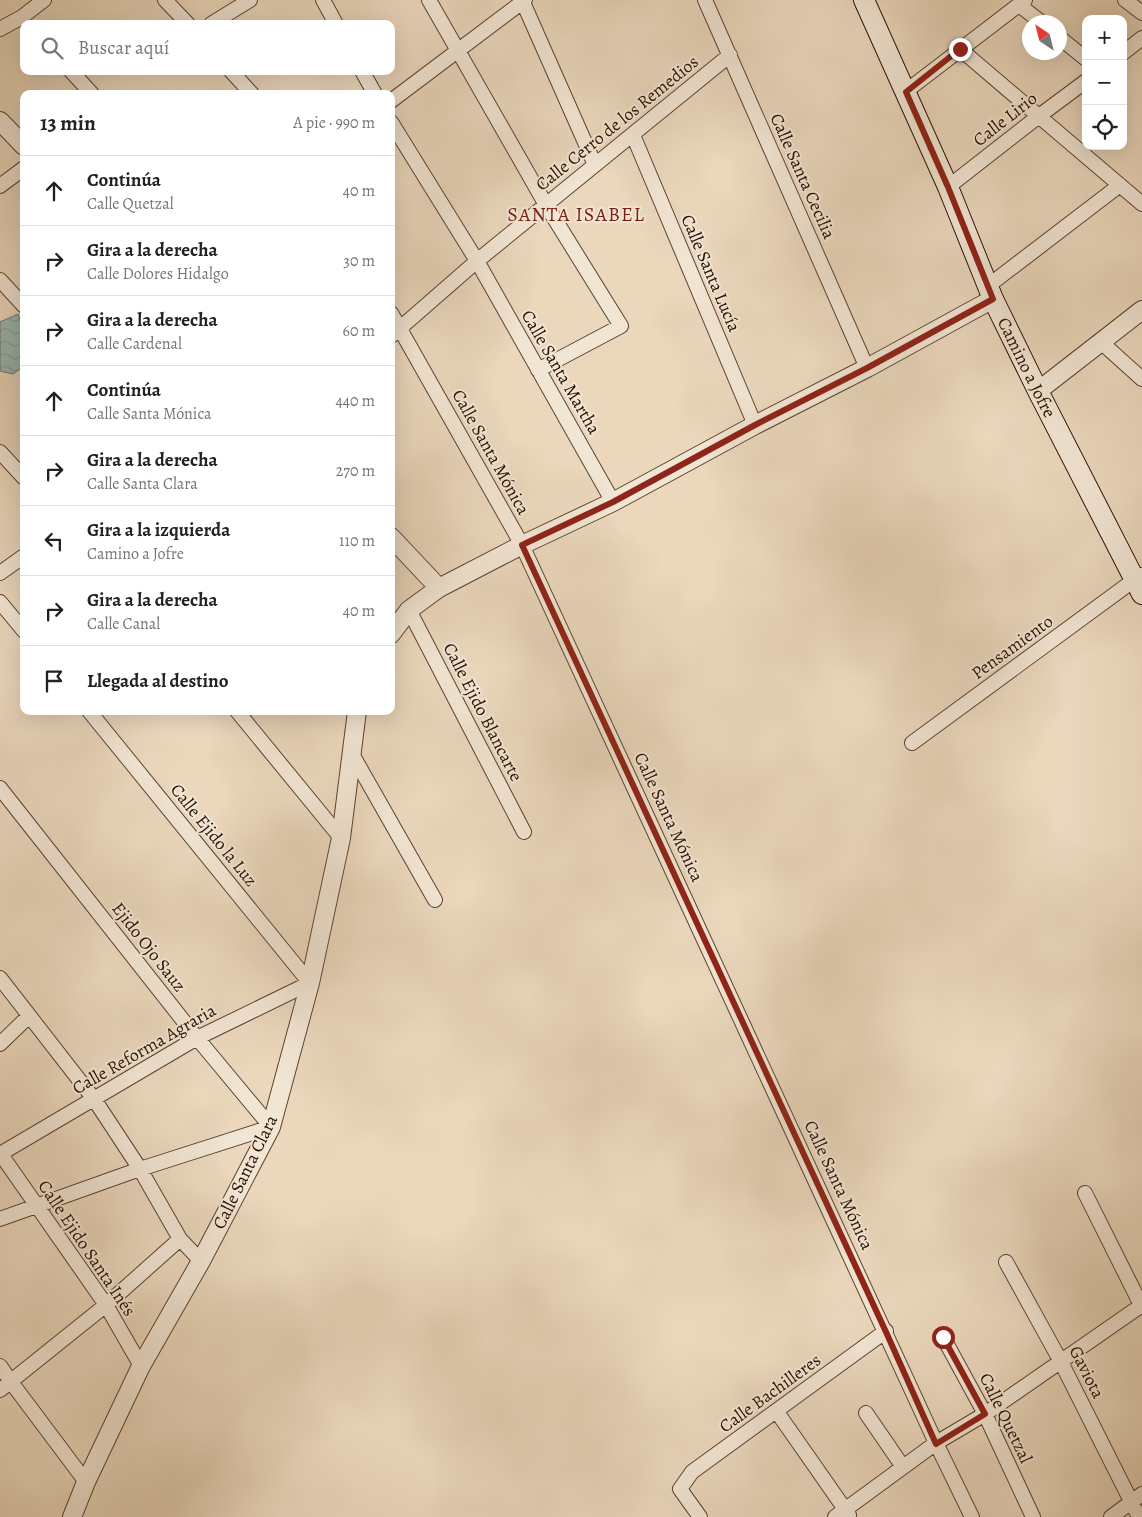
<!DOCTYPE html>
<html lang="es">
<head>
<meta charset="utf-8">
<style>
  :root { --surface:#fff; --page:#f2f2f2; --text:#222; --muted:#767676; --line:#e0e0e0 }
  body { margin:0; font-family:Alegreya,serif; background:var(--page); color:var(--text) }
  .controls { position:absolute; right:15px; top:15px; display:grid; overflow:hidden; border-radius:10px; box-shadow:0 5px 20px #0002 }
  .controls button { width:45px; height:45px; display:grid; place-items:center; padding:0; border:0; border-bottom:1px solid var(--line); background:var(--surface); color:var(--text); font:25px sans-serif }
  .compass { position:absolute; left:1022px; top:15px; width:45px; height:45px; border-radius:50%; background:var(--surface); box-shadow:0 5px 20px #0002; rotate:325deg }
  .stop { position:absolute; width:15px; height:15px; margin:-11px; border:4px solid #8f2418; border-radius:50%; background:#fff }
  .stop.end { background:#8f2418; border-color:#fff; box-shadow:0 1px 5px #0008 }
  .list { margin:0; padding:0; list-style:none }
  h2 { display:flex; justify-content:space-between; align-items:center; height:65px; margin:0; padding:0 20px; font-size:21px }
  h2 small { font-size:16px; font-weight:400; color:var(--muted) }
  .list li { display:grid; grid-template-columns:32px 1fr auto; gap:15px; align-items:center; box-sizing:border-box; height:70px; padding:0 20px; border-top:1px solid var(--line) }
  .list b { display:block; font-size:19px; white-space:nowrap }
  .list p { margin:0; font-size:16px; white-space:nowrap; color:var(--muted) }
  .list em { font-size:16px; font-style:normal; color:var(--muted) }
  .icon { flex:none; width:28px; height:28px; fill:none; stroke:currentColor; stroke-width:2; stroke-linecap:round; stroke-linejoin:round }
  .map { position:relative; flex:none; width:1142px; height:1517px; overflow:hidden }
  .search { position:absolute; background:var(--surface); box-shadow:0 5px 20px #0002; left:20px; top:20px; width:375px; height:55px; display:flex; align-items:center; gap:12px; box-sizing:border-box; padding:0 18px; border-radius:10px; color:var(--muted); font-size:19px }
  .panel { position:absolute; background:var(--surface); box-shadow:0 5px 20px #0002; left:20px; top:90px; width:375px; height:625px; border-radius:10px }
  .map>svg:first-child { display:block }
</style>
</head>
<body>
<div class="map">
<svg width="1142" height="1517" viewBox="0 0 1142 1517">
  <defs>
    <pattern id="water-waves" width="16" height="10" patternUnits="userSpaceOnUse" patternTransform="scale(1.25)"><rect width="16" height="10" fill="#98b9b4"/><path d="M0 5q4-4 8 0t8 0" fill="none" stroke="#839e99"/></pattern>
  </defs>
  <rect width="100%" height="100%" fill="#ead7bc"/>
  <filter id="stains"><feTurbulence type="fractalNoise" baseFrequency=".004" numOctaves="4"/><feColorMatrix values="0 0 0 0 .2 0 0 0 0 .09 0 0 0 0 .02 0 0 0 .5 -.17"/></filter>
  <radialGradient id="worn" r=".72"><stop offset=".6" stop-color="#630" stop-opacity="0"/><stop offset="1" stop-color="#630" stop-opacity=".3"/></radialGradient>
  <path fill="url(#water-waves)" stroke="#6c766d" d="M18,314l6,16v36l-11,8 -13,-3v-49z"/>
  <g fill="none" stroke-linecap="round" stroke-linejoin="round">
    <g stroke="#5a4230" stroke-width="16">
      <path id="minor" d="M165,0l23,24
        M323,0l13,24
        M429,0l117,205 75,121 -83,44
        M522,0l73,165
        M705,0l162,368
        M1125,0l17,13
        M1019,5l22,17
        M211,24l39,-24
        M0,29l22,-12 22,-17
        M1060,38l26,21
        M960,49l182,155
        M1123,53l19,-15
        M71,71l21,23
        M231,71l21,23
        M362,71l13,23
        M905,92l120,-92
        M391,101l134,-101
        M391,122l86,139 136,241
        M633,135l122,290
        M0,186l24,-18
        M948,187l91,-71 47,-35
        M0,280l24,26
        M988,286l132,-101
        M391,313l131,232 414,898 36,74
        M391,336l86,-75 253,-206
        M1101,342l41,37
        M0,452l24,26
        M0,573l24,-17
        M0,602l24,29
        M409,610l115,222
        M237,711l104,127
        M912,743l229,-168
        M352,754l83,146
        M0,788l197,250 74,89 -131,42 -140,50
        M0,978l94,121 46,70 40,70 21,22
        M0,1044l29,-28
        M0,1153l106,152 35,61
        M0,1154l197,-116 113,-55 -221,-272
        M1085,1193l57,114
        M1006,1262l54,98 79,157
        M943,1337l42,77 48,103
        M0,1366l11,16 75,100
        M0,1390l106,-85 74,-66
        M777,1412l72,103
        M866,1413l37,54
        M700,1517l-20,-28 12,-17 194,-141
        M835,1517l101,-74 49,-29 157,-109
        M1111,1517l31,-23"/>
    </g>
    <g stroke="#5a4230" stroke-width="20">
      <path id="tertiary" d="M0,121l24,25
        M1038,391l104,-81
        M391,537l48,51
        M391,634l18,-24 30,-22 83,-43 91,-43 142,-77 112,-57 126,-69
        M72,1517l14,-35 55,-116 60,-105 70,-134 39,-144 31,-145 16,-127"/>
    </g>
    <g stroke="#2a1102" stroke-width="22">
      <g id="secondary">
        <path id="s1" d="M864,0l84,187 45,112 45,92 104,203"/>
      </g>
    </g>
    <use href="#minor" stroke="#f1e5d3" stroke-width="14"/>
    <use href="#tertiary" stroke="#f1e5d3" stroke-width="18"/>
    <use href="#secondary" stroke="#f1e5d3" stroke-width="20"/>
  </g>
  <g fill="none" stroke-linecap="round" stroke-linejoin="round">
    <path stroke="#8f2418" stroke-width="6" d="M943,1337l42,77 -49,30 -50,-112 -364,-787 91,-43 142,-77 112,-57 126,-69 -45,-112 -42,-95 54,-43"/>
  </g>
  <g text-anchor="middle" stroke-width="4" stroke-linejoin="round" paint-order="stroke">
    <g font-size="18" fill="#2a1102" stroke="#f1e5d3">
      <text transform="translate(1005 119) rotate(-38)" y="6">Calle Lirio</text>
      <text transform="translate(617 123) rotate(-39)" y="6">Calle Cerro de los Remedios</text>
      <text transform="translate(803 176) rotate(66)" y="6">Calle Santa Cecilia</text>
      <text transform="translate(711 273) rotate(67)" y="6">Calle Santa Lucía</text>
      <text dy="6" stroke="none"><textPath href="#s1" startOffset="402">Camino a Jofre</textPath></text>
      <text transform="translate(561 372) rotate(60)" y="6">Calle Santa Martha</text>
      <text transform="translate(491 452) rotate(61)" y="6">Calle Santa Mónica</text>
      <text transform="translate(1012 647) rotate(-36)" y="6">Pensamiento</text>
      <text transform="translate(483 712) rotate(63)" y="6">Calle Ejido Blancarte</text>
      <text transform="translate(669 817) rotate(65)" y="6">Calle Santa Mónica</text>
      <text transform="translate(214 835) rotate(51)" y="6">Calle Ejido la Luz</text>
      <text transform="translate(149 947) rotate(52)" y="6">Ejido Ojo Sauz</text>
      <text transform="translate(144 1049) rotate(-30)" y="6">Calle Reforma Agraria</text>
      <text transform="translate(245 1172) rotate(-64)" y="6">Calle Santa Clara</text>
      <text transform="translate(839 1185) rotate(65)" y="6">Calle Santa Mónica</text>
      <text transform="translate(87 1248) rotate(56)" y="6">Calle Ejido Santa Inés</text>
      <text transform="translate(1087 1372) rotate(63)" y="6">Gaviota</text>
      <text transform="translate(770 1393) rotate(-36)" y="6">Calle Bachilleres</text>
      <text transform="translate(1006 1418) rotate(64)" y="6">Calle Quetzal</text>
    </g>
    <g font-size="20" letter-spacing="1" fill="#7a1f14" stroke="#f1e5d3">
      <text x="576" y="221">SANTA ISABEL</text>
    </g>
  </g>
  <rect width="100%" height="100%" filter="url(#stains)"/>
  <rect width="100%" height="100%" fill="url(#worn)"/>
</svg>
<div class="controls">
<button>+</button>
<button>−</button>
<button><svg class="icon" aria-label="locate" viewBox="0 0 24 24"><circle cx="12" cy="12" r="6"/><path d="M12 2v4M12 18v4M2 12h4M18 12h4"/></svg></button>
</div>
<svg class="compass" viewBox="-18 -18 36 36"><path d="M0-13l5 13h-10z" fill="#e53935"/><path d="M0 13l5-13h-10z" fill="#767676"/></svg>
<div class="stop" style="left:943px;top:1337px"></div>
<div class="stop end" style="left:960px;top:49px"></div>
<div class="search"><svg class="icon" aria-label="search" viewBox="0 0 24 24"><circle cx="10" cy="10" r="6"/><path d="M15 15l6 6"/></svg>Buscar aquí</div>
<section class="panel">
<h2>13 min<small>A pie · 990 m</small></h2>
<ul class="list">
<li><svg class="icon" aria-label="ahead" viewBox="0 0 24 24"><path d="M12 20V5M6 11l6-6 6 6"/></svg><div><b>Continúa</b><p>Calle Quetzal</p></div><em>40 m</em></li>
<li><svg class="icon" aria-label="right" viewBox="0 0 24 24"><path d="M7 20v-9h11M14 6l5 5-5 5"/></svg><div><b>Gira a la derecha</b><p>Calle Dolores Hidalgo</p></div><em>30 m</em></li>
<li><svg class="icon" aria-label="right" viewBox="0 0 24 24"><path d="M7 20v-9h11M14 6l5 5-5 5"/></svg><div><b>Gira a la derecha</b><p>Calle Cardenal</p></div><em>60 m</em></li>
<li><svg class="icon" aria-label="ahead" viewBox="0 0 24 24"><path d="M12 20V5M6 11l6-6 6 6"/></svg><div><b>Continúa</b><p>Calle Santa Mónica</p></div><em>440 m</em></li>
<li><svg class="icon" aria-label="right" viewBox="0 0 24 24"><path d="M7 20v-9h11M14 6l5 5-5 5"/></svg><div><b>Gira a la derecha</b><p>Calle Santa Clara</p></div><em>270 m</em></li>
<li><svg class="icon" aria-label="left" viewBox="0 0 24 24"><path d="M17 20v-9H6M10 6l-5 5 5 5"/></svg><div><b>Gira a la izquierda</b><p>Camino a Jofre</p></div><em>110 m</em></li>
<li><svg class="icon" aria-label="right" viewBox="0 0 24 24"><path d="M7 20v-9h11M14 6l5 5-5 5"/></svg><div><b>Gira a la derecha</b><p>Calle Canal</p></div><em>40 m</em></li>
<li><svg class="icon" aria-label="arrive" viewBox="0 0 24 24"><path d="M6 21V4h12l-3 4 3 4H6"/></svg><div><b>Llegada al destino</b></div></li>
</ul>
</section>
</div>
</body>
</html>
